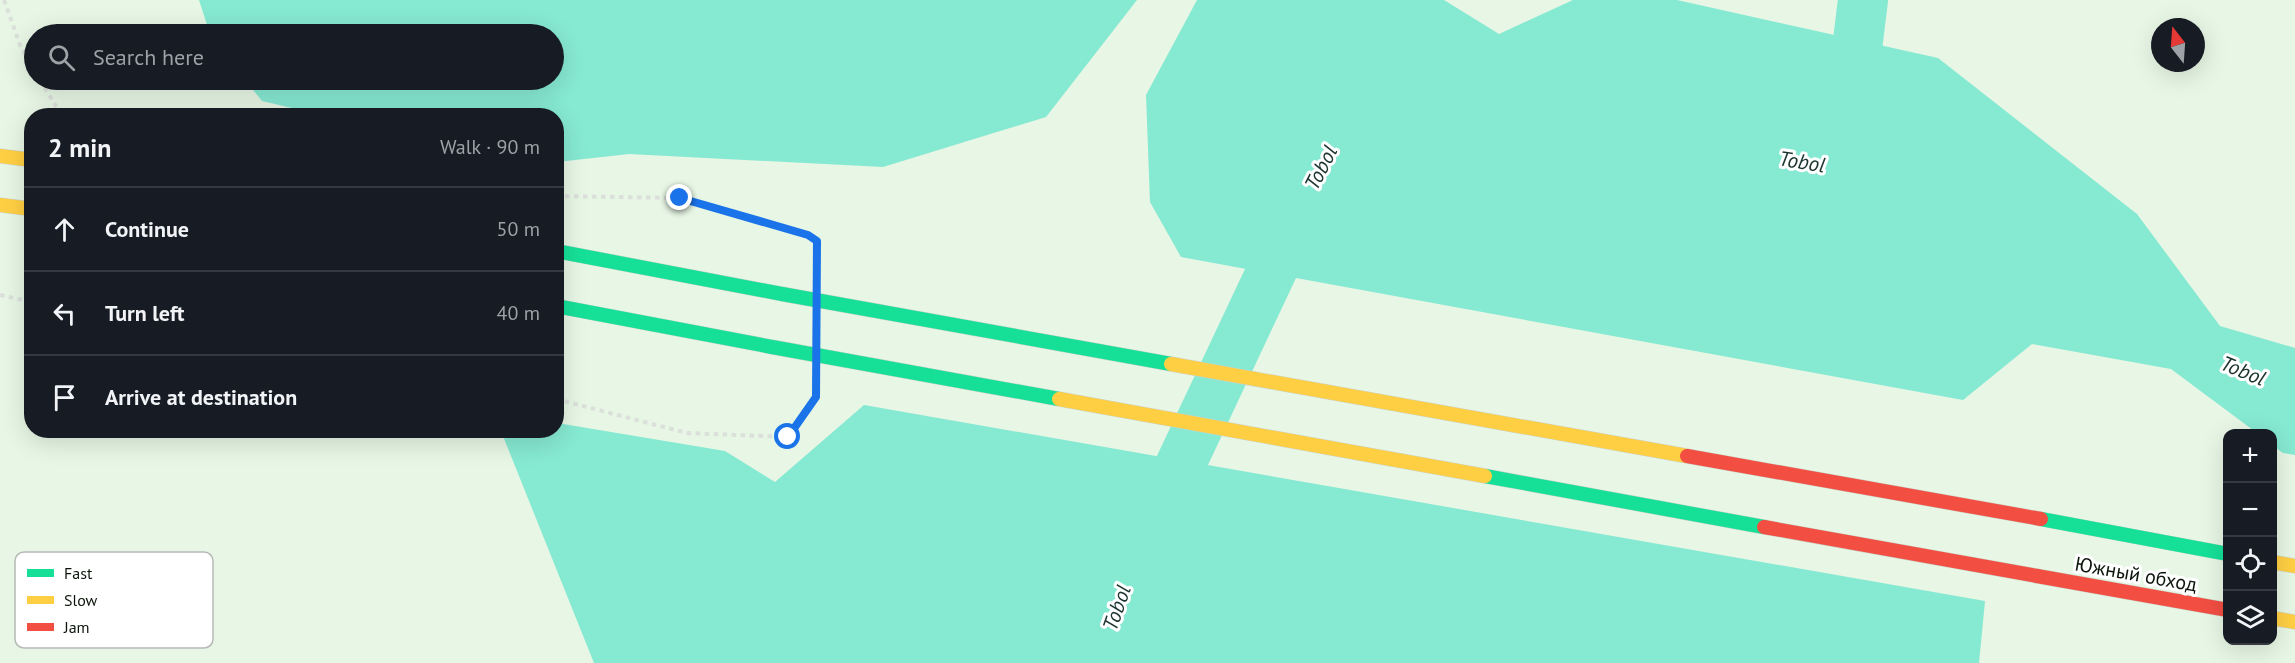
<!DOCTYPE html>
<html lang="en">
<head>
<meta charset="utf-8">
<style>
  :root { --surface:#171b24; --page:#20242c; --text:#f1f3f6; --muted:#9ea1a6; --line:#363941 }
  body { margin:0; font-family:"PT Sans",sans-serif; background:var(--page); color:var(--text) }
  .controls { position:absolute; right:18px; bottom:18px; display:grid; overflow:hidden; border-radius:12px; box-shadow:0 6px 24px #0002 }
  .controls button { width:54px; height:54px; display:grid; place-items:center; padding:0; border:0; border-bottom:2px solid var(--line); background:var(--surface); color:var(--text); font:30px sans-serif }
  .compass { position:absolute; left:2151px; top:18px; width:54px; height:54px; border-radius:50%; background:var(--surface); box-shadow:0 6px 24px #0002; rotate:343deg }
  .stop { position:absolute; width:18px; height:18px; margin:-14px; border:4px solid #1a73e8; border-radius:50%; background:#fff }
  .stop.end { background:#1a73e8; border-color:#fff; box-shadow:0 2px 6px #0008 }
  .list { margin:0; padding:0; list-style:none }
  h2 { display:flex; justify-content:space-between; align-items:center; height:78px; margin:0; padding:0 24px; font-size:26px }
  h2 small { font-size:20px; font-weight:400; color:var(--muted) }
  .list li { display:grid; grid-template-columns:39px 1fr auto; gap:18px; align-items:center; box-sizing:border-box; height:84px; padding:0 24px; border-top:2px solid var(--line) }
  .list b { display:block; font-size:22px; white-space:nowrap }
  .list em { font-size:20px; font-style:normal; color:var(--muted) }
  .icon { flex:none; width:33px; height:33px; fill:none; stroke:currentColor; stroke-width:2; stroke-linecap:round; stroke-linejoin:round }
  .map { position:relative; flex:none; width:2295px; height:663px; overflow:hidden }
  .search { position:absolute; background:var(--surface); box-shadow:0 6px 24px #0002; left:24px; top:24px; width:540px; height:66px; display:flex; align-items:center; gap:15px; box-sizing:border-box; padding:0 21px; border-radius:33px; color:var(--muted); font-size:22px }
  .panel { position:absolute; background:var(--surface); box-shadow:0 6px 24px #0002; left:24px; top:108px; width:540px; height:330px; border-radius:24px }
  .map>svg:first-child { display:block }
</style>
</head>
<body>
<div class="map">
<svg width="2295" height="663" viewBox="0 0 2295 663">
  <rect width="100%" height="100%" fill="#e7f6e5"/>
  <path fill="#86e9d2" d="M199,0h938l-91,117 -163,50 -254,-13 -72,8 -1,-46 -234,-1 -60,-14 -17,-21h309v-46h-344z
    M1197,0h247l55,34 74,-34h104l261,58 199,156 83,112 75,22v107l-12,-2 -10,-7 -1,-12 -15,-1 -86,-64 -139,-25 -69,56 -782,-143 -31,-55 -4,-107z
    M864,405l1121,196 -6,62h-1385l-93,-232 55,-1 1,-7 168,28 50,31z"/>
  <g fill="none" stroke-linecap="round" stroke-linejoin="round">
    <path stroke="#86e9d2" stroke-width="50" d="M1850,106l13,-106
      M1153,523l146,-310"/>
    <g stroke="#cad2c9" stroke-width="15">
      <path id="fast" d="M556,251l226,43
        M556,306l216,41
        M2041,519l187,35"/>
    </g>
    <g stroke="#cad2c9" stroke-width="15">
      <path id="slow" d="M0,156l32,4
        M0,205l32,4
        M2272,562l23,4
        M2272,618l23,4"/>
    </g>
    <g stroke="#cad2c9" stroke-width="15">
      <path id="jam" d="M2037,576l191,34"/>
    </g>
    <path stroke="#dbe0da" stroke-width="4" stroke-dasharray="4.5 4.5" stroke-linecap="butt" d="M4,0l16,45 14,25
      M40,80l22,36
      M556,196l124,2 128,37 9,6v29
      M0,295l32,7
      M556,399l131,34 101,4 28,-40v-12"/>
    <use href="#fast" stroke="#16e098" stroke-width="14"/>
    <use href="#slow" stroke="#ffcf43" stroke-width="14"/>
    <use href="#jam" stroke="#f24e42" stroke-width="14"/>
    <g stroke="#cad2c9" stroke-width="15" stroke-linecap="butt">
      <path id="fast-bridge" d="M782,294l389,70
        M772,347l287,52
        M1485,476l279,51"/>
    </g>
    <g stroke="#cad2c9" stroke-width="15" stroke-linecap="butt">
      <path id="slow-bridge" d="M1171,364l516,92
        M1059,399l426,77"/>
    </g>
    <g stroke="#cad2c9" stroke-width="15" stroke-linecap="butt">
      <path id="jam-bridge" d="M1687,456l354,63
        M1764,527l273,49"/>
    </g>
    <use href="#fast-bridge" stroke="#16e098" stroke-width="14"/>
    <use href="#slow-bridge" stroke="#ffcf43" stroke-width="14"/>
    <use href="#jam-bridge" stroke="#f24e42" stroke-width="14"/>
  </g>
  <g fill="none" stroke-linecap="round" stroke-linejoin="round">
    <path stroke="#1a73e8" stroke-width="8" d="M680,198l128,37 9,6 -1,156 -28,40"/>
  </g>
  <g text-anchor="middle" stroke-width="6" stroke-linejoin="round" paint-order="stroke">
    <g font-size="20" fill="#0c150b" stroke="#fff">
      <text transform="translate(2136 574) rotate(10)" y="7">Южный обход</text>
    </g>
    <g font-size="21" font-style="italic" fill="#1c332e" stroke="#fff">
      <text transform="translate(1802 162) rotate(9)" y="7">Tobol</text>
      <text transform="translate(1321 168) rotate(-63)" y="7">Tobol</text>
      <text transform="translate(2243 371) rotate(22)" y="7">Tobol</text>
      <text transform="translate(1117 608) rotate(-71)" y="7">Tobol</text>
    </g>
  </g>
  <rect x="15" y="552" width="198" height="96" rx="9" fill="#fff" stroke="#b6b9b6" stroke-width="1.5"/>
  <rect x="27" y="569" width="27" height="8" fill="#16e098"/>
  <rect x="27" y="596" width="27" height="8" fill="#ffcf43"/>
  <rect x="27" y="623" width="27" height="8" fill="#f24e42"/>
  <g font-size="16" fill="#0c150b">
    <text x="64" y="579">Fast</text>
    <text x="64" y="606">Slow</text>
    <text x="64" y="633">Jam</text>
  </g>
</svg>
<div class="controls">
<button>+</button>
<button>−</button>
<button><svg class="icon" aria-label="locate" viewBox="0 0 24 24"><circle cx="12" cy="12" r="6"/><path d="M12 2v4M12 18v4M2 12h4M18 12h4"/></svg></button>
<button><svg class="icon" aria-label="layers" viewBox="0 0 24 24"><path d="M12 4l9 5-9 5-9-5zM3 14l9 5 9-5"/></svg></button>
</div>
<svg class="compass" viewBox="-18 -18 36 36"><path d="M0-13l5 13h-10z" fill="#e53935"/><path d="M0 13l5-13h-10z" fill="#9ea1a6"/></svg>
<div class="stop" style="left:788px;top:437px"></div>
<div class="stop end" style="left:680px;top:198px"></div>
<div class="search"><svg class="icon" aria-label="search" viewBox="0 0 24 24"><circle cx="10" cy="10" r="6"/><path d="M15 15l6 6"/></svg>Search here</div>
<section class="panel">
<h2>2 min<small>Walk · 90 m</small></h2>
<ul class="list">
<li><svg class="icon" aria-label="ahead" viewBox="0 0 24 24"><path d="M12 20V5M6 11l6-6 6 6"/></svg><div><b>Continue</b></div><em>50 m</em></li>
<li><svg class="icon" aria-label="left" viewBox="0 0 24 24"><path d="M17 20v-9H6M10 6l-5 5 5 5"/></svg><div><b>Turn left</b></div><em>40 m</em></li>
<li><svg class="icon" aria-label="arrive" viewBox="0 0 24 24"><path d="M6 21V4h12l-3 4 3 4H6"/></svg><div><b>Arrive at destination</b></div></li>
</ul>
</section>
</div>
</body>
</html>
